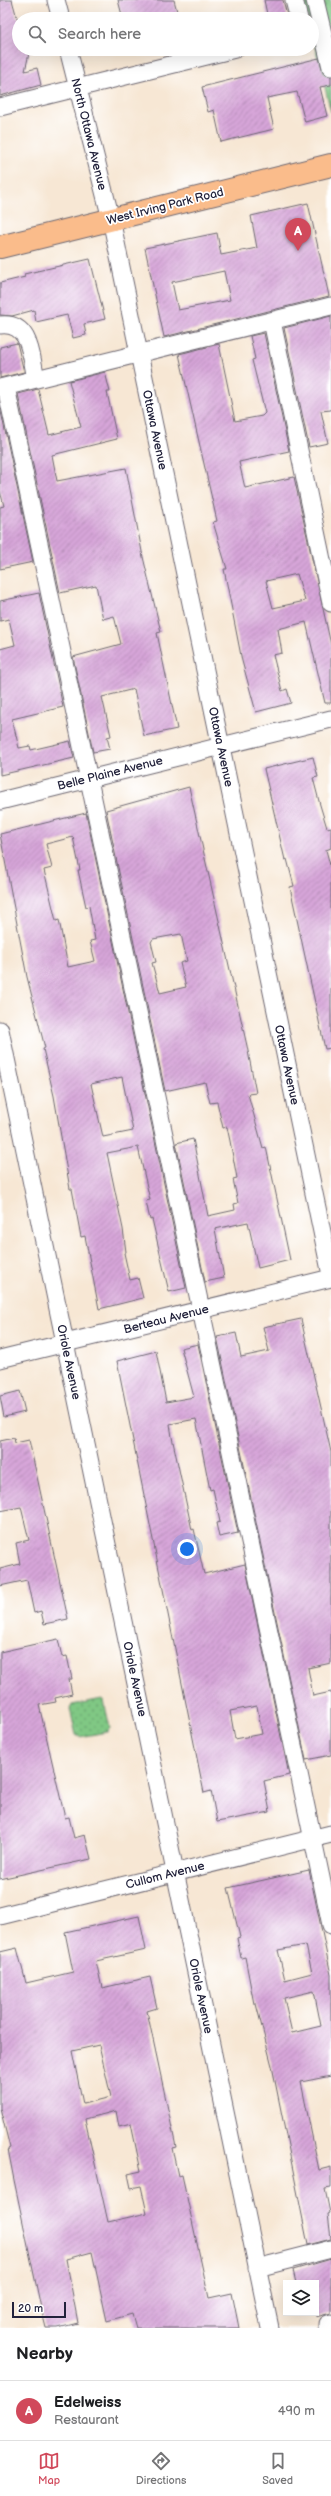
<!DOCTYPE html>
<html lang="en">
<head>
<meta charset="utf-8">
<style>
  :root { --surface:#fff; --page:#f2f2f2; --text:#202124; --muted:#757577; --line:#e0e0e0; --accent:#d1495b }
  body { margin:0; font-family:"Balsamiq Sans",sans-serif; background:var(--page); color:var(--text) }
  .controls { position:absolute; right:12px; bottom:12px; display:grid; overflow:hidden; border-radius:0px; box-shadow:0 4px 16px #0002 }
  .controls button { width:36px; height:36px; display:grid; place-items:center; padding:0; border:0; border-bottom:1px solid var(--line); background:var(--surface); color:var(--text); font:20px sans-serif }
  .scale { position:absolute; left:12px; bottom:10px; width:54px; box-sizing:border-box; padding-left:4px; border:2px solid #22223b; border-top:0; font-size:11px; line-height:14px; white-space:nowrap; color:#22223b; -webkit-text-stroke:3px #fff; paint-order:stroke }
  .you { position:absolute; left:187px; top:1549px; width:14px; height:14px; margin:-10px; border:3px solid #fff; border-radius:50%; background:#1a73e8; box-shadow:0 0 0 6px #1a73e833 }
  .badge { display:grid; place-items:center; width:26px; height:26px; border-radius:50%; background:var(--accent); color:#fff; font-size:13px; font-weight:700 }
  .pin { position:absolute; translate:-50% -33px; filter:drop-shadow(0 1px 2px #0008) }
  .pin::after { content:''; position:absolute; top:21px; width:14px; height:12px; background:inherit; clip-path:polygon(0 0,100% 0,50% 100%) }
  .list { margin:0; padding:0; list-style:none }
  h2 { display:flex; justify-content:space-between; align-items:center; height:52px; margin:0; padding:0 16px; font-size:17px }
  h2 small { font-size:13px; font-weight:400; color:var(--muted) }
  .list li { display:grid; grid-template-columns:26px 1fr auto; gap:12px; align-items:center; box-sizing:border-box; height:60px; padding:0 16px; border-top:1px solid var(--line) }
  .list b { display:block; font-size:15px; white-space:nowrap }
  .list p { margin:0; font-size:13px; white-space:nowrap; color:var(--muted) }
  .list em { font-size:13px; font-style:normal; color:var(--muted) }
  .icon { flex:none; width:22px; height:22px; fill:none; stroke:currentColor; stroke-width:2; stroke-linecap:round; stroke-linejoin:round }
  .map { position:relative; flex:none; width:331px; height:2328px; overflow:hidden }
  .search { position:absolute; background:var(--surface); box-shadow:0 4px 16px #0002; left:12px; right:12px; top:12px; height:44px; display:flex; align-items:center; gap:10px; box-sizing:border-box; padding:0 14px; border-radius:22px; color:var(--muted); font-size:15px }
  .sheet { height:112px; background:var(--surface) }
  nav { display:flex; justify-content:space-around; align-items:center; box-sizing:border-box; height:56px; border-top:1px solid var(--line); background:var(--surface); font-size:11px; color:var(--muted) }
  nav a { display:grid; justify-items:center; gap:2px }
  nav .on { color:var(--accent) }
  .map>svg:first-child { display:block }
</style>
</head>
<body>
<div class="map">
<svg width="331" height="2328" viewBox="0 0 331 2328">
  <defs>
    <pattern id="grass-dots" width="8" height="8" patternUnits="userSpaceOnUse"><rect width="8" height="8" fill="#80c884"/><path d="M2 2h.1M6 6h.1" fill="none" stroke="#68a26d" stroke-width="1.8" stroke-linecap="round"/></pattern>
    <pattern id="cemetery-stones" width="16" height="16" patternUnits="userSpaceOnUse"><rect width="16" height="16" fill="#80c884"/><path d="M2 7V4a2 2 0 0 1 4 0v3zM10 15v-3a2 2 0 0 1 4 0v3z" fill="#68a26d"/></pattern>
    <pattern id="building-hatch" width="6" height="6" patternUnits="userSpaceOnUse"><rect width="6" height="6" fill="#d7a6d9"/><path d="M-1 1l2-2M0 6l6-6M5 7l2-2" fill="none" stroke="#ae87b1"/></pattern>
  </defs>
  <rect width="100%" height="100%" fill="#fff"/>
  <filter id="ink" filterUnits="userSpaceOnUse"><feTurbulence type="fractalNoise" baseFrequency=".025" numOctaves="2"/><feDisplacementMap in="SourceGraphic" scale="8" xChannelSelector="R" yChannelSelector="G"/><feConvolveMatrix kernelMatrix="1 2 1 2 8 2 1 2 1" color-interpolation-filters="sRGB"/></filter>
  <filter id="wash" filterUnits="userSpaceOnUse"><feTurbulence type="fractalNoise" baseFrequency=".012" numOctaves="4" result="noise"/><feDisplacementMap in="SourceGraphic" scale="16" xChannelSelector="R" yChannelSelector="G"/><feGaussianBlur stdDeviation="0.9" result="paint"/><feColorMatrix in="noise" values="0 0 0 0 0 0 0 0 0 0 0 0 0 0 0 0 0 1.4 0 .05"/><feComposite in="paint" operator="in"/></filter>
  <g filter="url(#wash)">
    <rect width="100%" height="100%" fill="#f7e7d4"/>
    <path fill="url(#grass-dots)" stroke="#517560" d="M102,1699l2,2 6,27 -3,4 -28,5 -3,-2 -6,-26 2,-4z"/>
    <path fill="url(#cemetery-stones)" stroke="#517560" d="M303,0h28v112l-19,-76v-17h-4z"/>
    <g id="blocks">
      <path fill="url(#building-hatch)" fill-rule="evenodd" d="M0,0h12l5,18h2v31h11l-5,22 12,-3 4,17 -41,11z
        M118,0h56l5,19h-56z
        M264,0h19l5,19h-20z
        M319,58l5,16 7,3v8l-11,2 7,29 -22,6 -8,-30 -30,6 7,31 -53,13 -7,-32 -6,2 -6,-25z
        M308,203l21,93 -165,41 -19,-89 72,-15 4,22 36,-7 -6,-32zM224,271l6,29 -52,10 -6,-28z
        M90,259l15,60 -21,5 2,11 -13,3 -6,-23 -31,7 -2,-12 -22,6 -12,-1v-32l25,-6 -1,-3z
        M331,316v94l-10,1 7,32 -19,4 -25,-119z
        M264,333l25,118 -50,11 6,26 49,-11 37,168v58h-6l-19,-81 -28,7 4,24 -9,2 9,36 5,-2 4,14 -35,9 -14,-51 -18,-92h3l-14,-47 4,-1 -38,-167 40,-10 16,77 27,-5 3,-3 -13,-53 3,-1 -5,-23zM297,574l8,27 -32,7 -7,-27z
        M17,343l7,29 -24,6v-31z
        M105,372l5,20h-3l10,47 -65,16 5,26 69,-13 17,89 18,75 -4,1 20,96 -33,7 -10,-47 -32,8 9,39 -4,1 3,12 -17,3 -20,-95 48,-13 -7,-28 -11,3 -7,-34 -36,8 -42,-199 20,-5 11,46 32,-8 -12,-46z
        M0,407l33,155 -33,7v-62l4,-1 -4,-15z
        M39,593l24,114 -51,12 7,29 11,-2 1,4 39,-9 4,17 -74,17v-126l15,-4 -6,-26 -9,2v-20z
        M313,757l5,20 -5,1 7,27 7,23 4,-1v21l-5,2 5,19v179l-6,1 -35,-162 4,-1 -7,-27 -2,1 -21,-91z
        M189,787l58,259 9,47 -8,1 15,54 3,-1 24,113 -32,8 -10,-46 -33,7 9,49 -19,4 -29,-139 17,-4 15,77 27,-6 -1,-6 4,-1 -5,-24 4,-1 -7,-37 -3,-14 -4,1 -6,-26 -7,1 -5,-21 -40,9 -59,-281zM181,934l6,27 -7,2 6,24 -26,6 -8,-30 4,-1 -5,-20 2,-3z
        M86,813l100,475 -17,4 -17,-73 -2,1 -4,-19 4,-1 -12,-53 -31,6 16,76 3,23 -2,1 6,27 8,-2 5,20 -44,11 -14,-73 -4,1 -9,-48h-2l-16,-93 -11,-47 2,-1 -18,-71 -27,-143zM73,837l7,33h-2l8,37 3,-1 6,34 -5,1 5,20 -27,6 -9,-47 -3,1 -12,-51 8,-2 -6,-24zM122,1077l11,54 -30,6 -12,-53z
        M301,1319l30,133v211l-23,5 5,28 18,-4v63l-25,5 -89,-423 19,-4 5,24 28,-6 -6,-24z
        M198,1344l40,189 -19,4 -3,-14 4,-1 -7,-33 -3,1 -14,-71 -26,5 2,13 20,93 2,-1 10,45 41,-10 44,211 -25,6 6,31 -53,10 -6,-31 -7,2 -5,-25 -82,-407 39,-10 10,51 28,-5 -13,-49zM257,1706l5,28 -27,5 -5,-28z
        M20,1391l5,21 -21,5 -4,-21z
        M14,1438l1,5 14,-3 39,179 -24,5 -3,-13 -7,2 -7,-33 -27,6v-17l20,-5 -4,-21 13,-3 -8,-33 -21,4v-70z
        M58,1639l4,18 5,-1 5,23h-3l3,15 -17,4 1,4 -17,3 26,113 4,-1 5,21 11,-3 6,24 -91,20v-227z
        M309,1870l22,105v101l-30,6 18,88 12,-3v21l-6,1 5,24 -2,1 3,25 -23,6 -36,-179 -16,-62h-2l-9,-47 -4,1 -4,-20 3,-1 -12,-49zM306,1945l6,28 -27,7 -7,-30zM314,1991l7,35 -29,7 -8,-35z
        M139,1916l7,34 -50,11 6,27 48,-11 7,31 -10,3 29,136 -4,1 6,28 4,-1 27,123 23,-5 7,35h-103l-4,-14 -25,7 -15,-69 -26,7 12,64 -20,5h-12l-5,-20 -27,-128 -6,-31 2,-1 -10,-40v-156l17,-4 9,35 47,-11 -8,-40zM99,2045l12,52 -28,7 -11,-53zM116,2111l3,16 12,-3 10,47 -13,3 3,14 10,-2 6,27 -39,9 -23,-103z
        M331,2259v54l-15,4v-34h-20l-3,-13z"/>
    </g>
  </g>
  <g filter="url(#ink)">
    <use href="#blocks" fill-opacity="0" stroke="#6d6771" stroke-width="1"/>
    <g fill="none" stroke-linecap="round" stroke-linejoin="round">
      <g stroke="#6d6771" stroke-width="19">
        <path id="minor" d="M56,0l5,19
          M294,0l5,19
          M315,0l16,67
          M68,49l43,170 220,1056
          M0,107l235,-58
          M272,321l59,282
          M0,325c31,-4 31,32 36,54
          M6,387l325,1538
          M0,388l331,-82
          M0,801l331,-82
          M0,1030l270,1298
          M0,1359l331,-81
          M0,1916l331,-82
          M257,2268l74,-19
          M328,2328v-4l3,-1"/>
      </g>
      <g stroke="#6d6771" stroke-width="24">
        <path id="major" d="M0,247l331,-82"/>
      </g>
      <use href="#minor" stroke="#fff" stroke-width="17"/>
      <use href="#major" stroke="#fabc8b" stroke-width="22"/>
    </g>
  </g>
  <g text-anchor="middle" stroke-width="3.5" stroke-linejoin="round" paint-order="stroke">
    <g font-size="12" fill="#22223b" stroke="#fff">
      <text transform="translate(89 134) rotate(76)" y="4">North Ottawa Avenue</text>
      <text transform="translate(165 206) rotate(-14)" y="4">West Irving Park Road</text>
      <text transform="translate(155 430) rotate(78)" y="4">Ottawa Avenue</text>
      <text transform="translate(221 747) rotate(78)" y="4">Ottawa Avenue</text>
      <text transform="translate(110 773) rotate(-14)" y="4">Belle Plaine Avenue</text>
      <text transform="translate(287 1065) rotate(78)" y="4">Ottawa Avenue</text>
      <text transform="translate(166 1319) rotate(-14)" y="4">Berteau Avenue</text>
      <text transform="translate(69 1362) rotate(78)" y="4">Oriole Avenue</text>
      <text transform="translate(135 1679) rotate(78)" y="4">Oriole Avenue</text>
      <text transform="translate(165 1875) rotate(-14)" y="4">Cullom Avenue</text>
      <text transform="translate(201 1996) rotate(78)" y="4">Oriole Avenue</text>
    </g>
  </g>
</svg>
<div class="controls">
<button><svg class="icon" aria-label="layers" viewBox="0 0 24 24"><path d="M12 4l9 5-9 5-9-5zM3 14l9 5 9-5"/></svg></button>
</div>
<div class="scale">20 m</div>
<div class="you"></div>
<div class="pin badge" style="left:298px;top:251px">A</div>
<div class="search"><svg class="icon" aria-label="search" viewBox="0 0 24 24"><circle cx="10" cy="10" r="6"/><path d="M15 15l6 6"/></svg>Search here</div>
</div>
<section class="sheet">
<h2>Nearby<small></small></h2>
<ul class="list">
<li><span class="badge">A</span><div><b>Edelweiss</b><p>Restaurant</p></div><em>490 m</em></li>
</ul>
</section>
<nav>
<a class="on"><svg class="icon" aria-label="map" viewBox="0 0 24 24"><path d="M3 6l6-2 6 2 6-2v14l-6 2-6-2-6 2zM9 4v14M15 6v14"/></svg>Map</a>
<a><svg class="icon" aria-label="directions" viewBox="0 0 24 24"><path d="M12 3l9 9-9 9-9-9zM9 14v-3h6M13 9l2 2-2 2"/></svg>Directions</a>
<a><svg class="icon" aria-label="saved" viewBox="0 0 24 24"><path d="M7 4h10v16l-5-4-5 4z"/></svg>Saved</a>
</nav>
</body>
</html>
